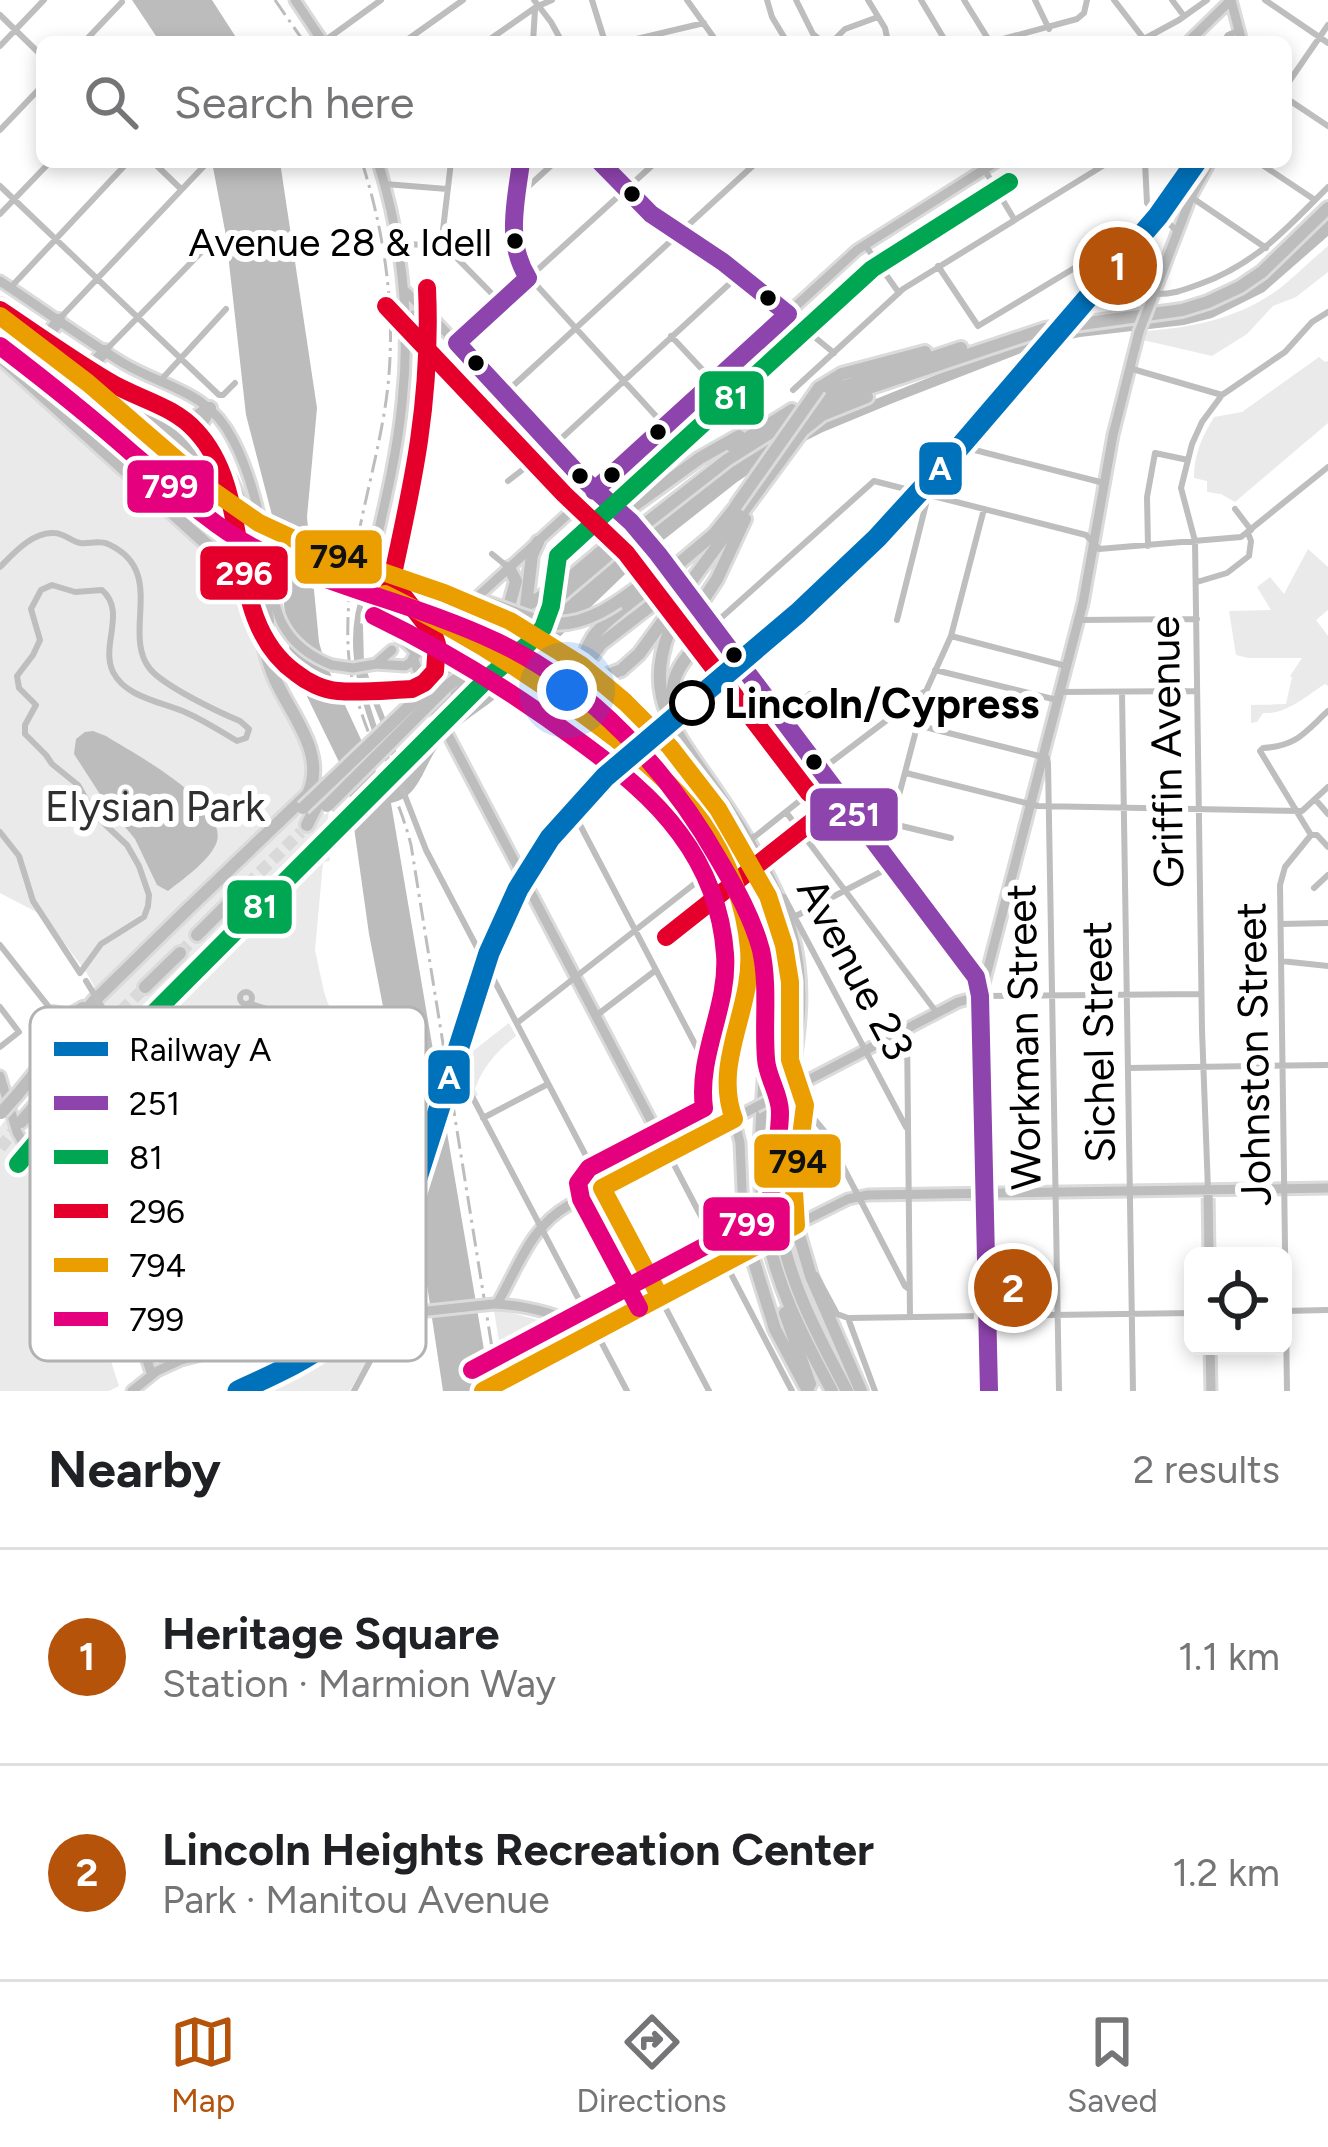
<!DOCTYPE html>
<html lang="en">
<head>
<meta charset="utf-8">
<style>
  :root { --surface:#fff; --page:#f2f2f2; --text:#202124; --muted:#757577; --line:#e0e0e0; --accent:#b45309 }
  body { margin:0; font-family:Figtree,sans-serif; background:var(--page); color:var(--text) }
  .controls { position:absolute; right:36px; bottom:36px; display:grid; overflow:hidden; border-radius:18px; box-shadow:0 6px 18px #0003 }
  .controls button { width:108px; height:108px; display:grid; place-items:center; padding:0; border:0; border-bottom:3px solid var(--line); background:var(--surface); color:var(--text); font:60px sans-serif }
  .you { position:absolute; left:567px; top:690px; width:42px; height:42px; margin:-30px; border:9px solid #fff; border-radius:50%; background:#1a73e8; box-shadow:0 0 0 18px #1a73e833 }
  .badge { display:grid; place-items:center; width:78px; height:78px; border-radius:50%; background:var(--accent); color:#fff; font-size:39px; font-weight:700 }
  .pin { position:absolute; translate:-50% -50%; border:6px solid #fff; box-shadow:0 3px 12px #0006 }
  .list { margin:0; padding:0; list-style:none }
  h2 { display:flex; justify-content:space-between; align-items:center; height:156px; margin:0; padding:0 48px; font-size:51px }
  h2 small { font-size:39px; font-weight:400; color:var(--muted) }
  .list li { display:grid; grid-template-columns:78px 1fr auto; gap:36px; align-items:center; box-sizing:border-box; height:216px; padding:0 48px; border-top:3px solid var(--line) }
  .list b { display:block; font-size:45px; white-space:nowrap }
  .list p { margin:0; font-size:39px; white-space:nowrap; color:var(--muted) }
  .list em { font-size:39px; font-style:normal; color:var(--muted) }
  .icon { flex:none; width:66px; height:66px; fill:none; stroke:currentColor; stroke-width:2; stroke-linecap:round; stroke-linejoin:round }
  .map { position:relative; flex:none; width:1328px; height:1391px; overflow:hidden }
  .search { position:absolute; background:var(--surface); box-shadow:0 6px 18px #0003; left:36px; right:36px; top:36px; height:132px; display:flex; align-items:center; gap:30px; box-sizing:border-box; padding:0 42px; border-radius:18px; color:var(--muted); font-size:45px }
  .sheet { height:588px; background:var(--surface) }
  nav { display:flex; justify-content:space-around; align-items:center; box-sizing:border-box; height:168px; border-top:3px solid var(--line); background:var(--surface); font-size:33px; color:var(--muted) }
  nav a { display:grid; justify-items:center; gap:6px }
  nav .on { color:var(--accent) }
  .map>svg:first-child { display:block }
</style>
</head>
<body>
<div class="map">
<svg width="1328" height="1391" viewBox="0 0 1328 1391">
  <rect width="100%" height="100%" fill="#fff"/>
  <path fill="#eaeaea" d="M1328,246v26l-32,25 -23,9 -26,28 -35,22 -69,-16 4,-9c50,-4 97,-14 137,-46 15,-13 30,-27 44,-39z
    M1319,357l6,5 3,-1v62l-93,79 -14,-8 -14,-2v-11l-13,-3c0,-24 8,-41 20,-61l28,-5z
    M0,362l227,204 23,34 57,152 2,32 16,31 4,-4 -3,20 4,30 -7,1 -8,88 9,42 48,134 11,81 -1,29 -30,65 -9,10 -78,19 -46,-47 -26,7 -68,-196 -57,15 -7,-21 26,-35 -13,-1 -13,11 -7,2 50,-61 -18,-32 -42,-56 -44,-23z
    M1308,549l20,18v43l-12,10 12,16v50l-3,-2c-19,12 -39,31 -62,29l-6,9 -6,1v-18l35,-1 6,-27 -2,-1 12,-18h-54l-12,-3 -7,-44 42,-1 -14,-23 13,-10 14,17z
    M509,1023l7,13c-19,15 -33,30 -41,53l3,6 -12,6 -11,-21 5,-19z
    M5,1120l43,75 37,3 3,5 -25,9 56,174 -10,5h-109v-264z
    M373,1311h6l-9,20 -1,26 -19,34h-98c46,-21 90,-39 121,-80z
    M494,1311h11l62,17 2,6 -65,37z"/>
  <path fill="#bcbcbc" d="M132,0h80l27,42h-79z
    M212,162h68l37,246 -10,109 12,125 5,18 61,131c31,-25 50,-63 77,-92 34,-36 73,-68 109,-101 64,-58 128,-118 205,-159l232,-93 43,-13 118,-16 89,-37 70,-64v20l-64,56 -52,26 -28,7 -104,12 -41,9 -146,57 -70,29 -44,22 -42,28 -90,71 -151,145c-18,15 -45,30 -58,49 -15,20 -19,51 -47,56l100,588h-48l-51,-338 -23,-119 -20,-142 -10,-30 -41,-84 -8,-24 -16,-131 -28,-108 -20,-179z
    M93,731l13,5c27,17 126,69 110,108 -8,18 -33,35 -48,47l-11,-6 -22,-46 -28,-34 -33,-51 2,-15 9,-7z"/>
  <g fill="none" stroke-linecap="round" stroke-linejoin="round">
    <path stroke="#d9d9d9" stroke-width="12" stroke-dasharray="12 6" stroke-linecap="butt" d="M247,885l54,-53
      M180,953l17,-18
      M83,1050l62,-63
      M0,1148l21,-26"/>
    <g stroke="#dbdbdb" stroke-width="15">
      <path id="major" d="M295,0l28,42
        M1231,0l11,42
        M1188,42l43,-42
        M0,281c41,27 81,56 123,82 42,25 85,27 110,77 18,34 27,76 34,114 4,23 5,51 16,71 11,20 28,32 49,40
        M403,289l27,26 152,163 43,40
        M1151,301l40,-104 19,-35
        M405,344l7,-6 2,-23h15
        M644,537l332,440 4,19 5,307 4,88
        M415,656l14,-15 428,-391 139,-88
        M414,660l11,32
        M376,664l29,2 6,-4 4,-9c-3,-6 -9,-10 -14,-14 -13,-12 -19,-36 -35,-52 13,-61 30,-122 36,-184 9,-81 0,-164 -24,-241
        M376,664l16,-14
        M436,712l232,441
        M982,991l101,-388 30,-168 26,-103
        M0,1076l17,56 34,62 15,6 24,-5
        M795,1087l163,-85 22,-6
        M63,1115l89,260
        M734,1118l6,25 2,47 8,59
        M1208,1190l1,66
        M796,1225c-6,-47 19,-96 4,-141
        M794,1226l54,-27 20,-4 460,-7
        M494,1304c33,1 69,12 99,26
        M497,1304c22,-38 33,-77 72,-99l187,-98
        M1210,1346l1,45
        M535,1363l218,-115
        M132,1391l25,-20 24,-11 134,-35 28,-5"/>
    </g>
    <g stroke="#dbdbdb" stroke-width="18">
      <path id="highway" d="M0,305l43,30
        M0,316l32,24
        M0,332l23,17
        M50,340l35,27
        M0,345l15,12 10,2 12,-9 22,-30
        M46,351l29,22
        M0,357l233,211c32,41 23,62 39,104 14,38 56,79 36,122l-120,115
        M40,361l26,21
        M86,372l19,-21
        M91,372l94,72 42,45
        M88,383l104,91
        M819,388l23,-14 83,-22
        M80,394l132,111
        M134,396c26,15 43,40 70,15
        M810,401l36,-15 115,-38
        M66,404l107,84 38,24 34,17
        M210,408l-10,18 2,8 28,46 22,45 16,96
        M733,447l59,-37
        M621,515l79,-57 39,-22
        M676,566l38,-32 22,-27
        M690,583l113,-153 19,-15 45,-18
        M682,602c-46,90 -14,119 36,192 27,39 59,93 73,138 14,50 8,96 0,146 -4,21 -6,43 -12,64
        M531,603l35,-22 70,-59
        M627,605c-12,10 -25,19 -34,32 -17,26 -14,64 9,85 19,17 39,31 57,49 28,28 51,62 70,97
        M526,606l6,-51 6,-13
        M698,608l19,-29 28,-60
        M507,653l53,23
        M590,659l11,-15 79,-61
        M450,667l60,-64 6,-22 -7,-13
        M621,670l18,-16 35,-48
        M445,688l61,-46 139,-118 82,-64 60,-38 55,-25 203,-68 137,-19 26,-8 32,-15 22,-15 66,-64
        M554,693l43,31
        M625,702c94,91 161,193 156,328 -2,64 -13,128 -2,192 10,61 39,114 68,169
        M617,707c94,90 156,187 151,321 -3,64 -13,129 -3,193 9,61 38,116 67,170
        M437,713l70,-63
        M675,715c-11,-45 14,-57 37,-89
        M307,825l10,-20 4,-19
        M197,935l50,-50
        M783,942l7,59
        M145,987l35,-34
        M53,1013l16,3 14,-8
        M17,1095l77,-94 97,-95
        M726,1105c-6,-36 13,-65 21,-100 11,-47 -5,-93 -19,-138
        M63,1115l-5,-25 7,-14
        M21,1122l62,-72
        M796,1225l15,51 50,115
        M750,1249l25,80 33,62
        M785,1313l25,71"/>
    </g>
    <path stroke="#bebebe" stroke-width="6" d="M534,0l17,22 11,20
      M592,0l13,42
      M687,0l30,42
      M767,0l5,17 15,25
      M796,0l17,34 10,8
      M868,0l17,28 2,9 -3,5
      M921,0l25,42
      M964,0l26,42
      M1035,0l14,29
      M1114,0l30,39
      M1172,0l12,16
      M1265,0l63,43
      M0,15l42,41
      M1144,39l35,-19 28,-20
      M84,42l38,-40
      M323,42l58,-42
      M404,42l59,-42
      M486,42l50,-35 16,-7
      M533,42l2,-32
      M624,42l80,-19
      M832,42l13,-13 33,-12
      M992,42l85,-23 7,-6 3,-13
      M1223,42l5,-7 12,-5
      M0,46l44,-46
      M1286,86l42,-61
      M1286,98l42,28
      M0,130l42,-44
      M153,162l28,27
      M451,162l-9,76 4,9 55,56
      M521,162c-4,33 -15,73 -2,104l146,160
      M600,162l51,52 72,48 111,91
      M980,162l34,57
      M1145,162l2,41 30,28
      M1258,162l57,38
      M385,184l62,5
      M0,186l219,209h4l12,-12
      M520,194l35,-32
      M1191,197l75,51
      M0,214l50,-52
      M398,243l48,4
      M865,245l34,48
      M938,266l40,60 143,-86 45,-44 22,-34
      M10,288l118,-126
      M1154,294c17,1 30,-4 46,-10 56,-20 87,-56 128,-97
      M61,317l143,-151
      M671,336l71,76
      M457,343l199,-181
      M105,351l112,-115
      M1129,368l93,27
      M160,381l66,-72
      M793,390l110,-101 206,-127
      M504,394l253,-232
      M967,448l137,35
      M508,481l44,-34 187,-172
      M937,496l10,-24 28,-34
      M1235,509l16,21
      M1148,546l-1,-49 8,-44 33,7
      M492,554l17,14
      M0,567c14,-14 32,-35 54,-34 10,0 17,8 26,10 10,1 19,-3 28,1 60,27 13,89 42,125 14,17 68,43 90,52l9,8 -3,9 -9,3c-17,-10 -32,-20 -50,-28 -24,-11 -61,-15 -74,-41 -13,-27 14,-60 -11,-82l-27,2 -23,-7 -11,5 -10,19 9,31 -7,15 -16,21 2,12 17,17 -11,20v9l21,21 6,9 26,21 17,30 32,30 12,21 10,29 -1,11 -4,11 -43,27 -21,29
      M1197,582l30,-9 22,-17 2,-15 -3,-8
      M366,587c-20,51 -7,99 11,149
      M897,620l31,-124
      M1078,620l119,-1
      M360,626l1,39 25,63
      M712,626l162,-145 212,54 13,14 142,-12 87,-70
      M951,636l115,30
      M935,670l122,30
      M1059,692l138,-1
      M1122,692l11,699
      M782,719l28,-25
      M917,725l130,33 1,5 11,628
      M392,747l6,21v10
      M384,753l14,25 28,72 283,541
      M821,770l103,-78
      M906,773l132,33 264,5 26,-24
      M1315,799l13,15
      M786,812l151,201
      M579,823l129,246 6,6v7l7,15
      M893,824l58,14
      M0,832l19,24 14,45 47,72
      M1311,835h6l11,12
      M753,838l74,-59
      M884,852l43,-163 24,-53 33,-127
      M1314,888l14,-13
      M784,897l122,230
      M794,917l98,-51
      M1281,924l47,-1
      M0,945l60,76
      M1281,961l47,5
      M240 998a6 6 0 1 1 12 0a6 6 0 1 1-12 0Z
      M980,996l221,-2
      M249,1003c11,5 25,6 35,13 11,10 9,30 20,41 6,7 15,9 22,17 26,32 57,115 43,156 -11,29 -53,67 -54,95
      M0,1007l19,25 -19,15
      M105,1012l39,74 14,14 26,16 10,12 5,28 7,18v13l-27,26 -14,7
      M597,1015l59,-45
      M517,1023l204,-160
      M907,1029l3,288
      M1128,1068l200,-3
      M473,1098l154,293
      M63,1115l60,-20 87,257
      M483,1118l65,-34
      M815,1120l10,12 80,154 4,3
      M198,1144l18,37 -19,50 2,19c32,40 67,59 110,18 9,-9 11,-23 20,-32 7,-7 15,-9 21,-18 8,-12 7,-22 20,-29
      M668,1153l124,238
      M1208,1190l-6,-160 -7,-489 -14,-53 11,-44 10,-22 20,-27 63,-43 27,-30 16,-10
      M816,1275l21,39 11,4 27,73
      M1284,1311l44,-1
      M848,1318l345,-5
      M354,1391l23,-43 5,-16
      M1287,1391l-7,-506 5,-18 26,-32 -51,-84 3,-3c34,-2 41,-15 65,-37"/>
    <use href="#major" stroke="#bdbdbd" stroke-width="9"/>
    <use href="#highway" stroke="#bdbdbd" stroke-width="12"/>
    <path stroke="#bdbdbd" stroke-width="3" stroke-dasharray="18 6 3 6" stroke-linecap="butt" d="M275,0l29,42
      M362,162c25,79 36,163 23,246 -13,81 -40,151 -37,236 2,72 46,133 63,201l88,546"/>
    <g stroke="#dbdbdb" stroke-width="15" stroke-linecap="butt">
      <path id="major-bridge" d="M1139,332l12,-31
        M626,519l18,18
        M332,665l21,3 23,-4
        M756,1107l39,-20
        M762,1244l27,-15
        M343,1320l151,-16
        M483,1391l52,-28"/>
    </g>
    <g stroke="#dbdbdb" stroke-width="18" stroke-linecap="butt">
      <path id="highway-bridge" d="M43,335l7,5
        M32,340l14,11
        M23,349l17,12
        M85,367l6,5
        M75,373l13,10
        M66,382l14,12
        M192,474c22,18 44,35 68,49 68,39 147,52 217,83 55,24 104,56 148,96
        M736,506l83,-118
        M245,529c65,35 137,53 206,79 61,24 115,58 166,99
        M381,592l126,61
        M485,602c21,7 42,17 63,21 47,7 89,-37 125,-62
        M682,602l10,-16
        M627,605l29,-23
        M495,654l59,39
        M597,679l24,-9
        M327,806l118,-118
        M303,808l135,-129
        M790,1001l-1,49 8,26
        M1,1113l16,-18"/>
    </g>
    <path stroke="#bebebe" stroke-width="6" d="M721,863l32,-26
      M86,981l19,31"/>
    <use href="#major-bridge" stroke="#bdbdbd" stroke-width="9"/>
    <use href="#highway-bridge" stroke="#bdbdbd" stroke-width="12"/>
    <g stroke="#fff" stroke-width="27">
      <path id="bus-1" d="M521,162c-5,40 -16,79 7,116
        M600,162l51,52 72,48 65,52
        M457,343l125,135 49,44 27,32 318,423 4,19 9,395
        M457,343l71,-65
        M594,491l194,-177"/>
    </g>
    <g stroke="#fff" stroke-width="27">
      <path id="bus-2" d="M18,1164l83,-98 389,-390 36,-30 17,-18 8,-22 7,-50 314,-287 137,-87"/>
    </g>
    <g stroke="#fff" stroke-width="27">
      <path id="bus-3" d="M386,306l178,188 62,59 183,240
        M0,310c36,24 71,49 108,71 29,18 65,24 88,50 62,66 24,188 100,242 11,9 27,17 42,18 24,2 50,-1 74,-2l12,-6 11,-12 2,-27 -3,-9 -50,-64
        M389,592c24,-108 43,-192 38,-304
        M666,937l177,-140"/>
    </g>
    <g stroke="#fff" stroke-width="27">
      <path id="bus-4" d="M0,316l88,67 125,108 46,32 54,25 131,45 66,28 71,44 44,37 45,45 48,62 50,87 16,49 6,37v78l15,45 -11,86 2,34 -313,166
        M385,594c72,35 139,76 203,124 41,30 83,62 114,104 26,38 43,82 47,127 5,59 -37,113 -15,170l-132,69 58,109"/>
    </g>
    <g stroke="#fff" stroke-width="27">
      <path id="bus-5" d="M0,346c46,35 91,71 134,109 37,31 73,67 115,90 77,42 166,58 246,96 95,44 173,129 224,219 17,29 33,57 42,90 8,37 2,73 5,109 1,18 14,35 14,53 0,33 -11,65 -9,99l-299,159
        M374,616c73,35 140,77 205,125 37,27 74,56 101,93 26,35 42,77 45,120 4,53 -28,100 -21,154l-115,60 -11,15 3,16 58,109"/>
    </g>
    <use href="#bus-1" stroke="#8e44ad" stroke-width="18"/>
    <use href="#bus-2" stroke="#00a651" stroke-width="18"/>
    <use href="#bus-3" stroke="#e4002b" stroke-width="18"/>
    <use href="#bus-4" stroke="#eb9e00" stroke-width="18"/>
    <use href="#bus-5" stroke="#e5007d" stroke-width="18"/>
    <g stroke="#fff" stroke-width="30">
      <path id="rail-1" d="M238,1391c73,-34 117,-52 152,-129l99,-309 29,-64 32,-51 55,-61 193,-164 79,-75 75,-82 206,-240 38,-54"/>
    </g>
    <use href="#rail-1" stroke="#0072bc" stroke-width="21"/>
  </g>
  <g fill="#000" stroke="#fff" stroke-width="4.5">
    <circle cx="632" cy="194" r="10"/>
    <circle cx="515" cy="241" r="10"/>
    <circle cx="768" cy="298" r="10"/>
    <circle cx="476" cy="363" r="10"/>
    <circle cx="658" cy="432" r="10"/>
    <circle cx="612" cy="475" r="10"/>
    <circle cx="580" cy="476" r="10"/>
    <circle cx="734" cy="655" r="10"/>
    <circle cx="814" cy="762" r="10"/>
  </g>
  <circle fill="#fff" stroke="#000" stroke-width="6" cx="692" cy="703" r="20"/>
  <g text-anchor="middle" stroke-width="12" stroke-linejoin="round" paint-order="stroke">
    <g font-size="39" fill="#000" stroke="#fff" text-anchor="end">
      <text x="492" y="256">Avenue 28 &amp; Idell</text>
    </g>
    <g font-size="42" font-weight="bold" fill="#000" stroke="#fff" text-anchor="start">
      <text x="724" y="718">Lincoln/Cypress</text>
    </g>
    <g font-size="42" fill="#000" stroke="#fff">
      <text transform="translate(1166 752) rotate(-91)" y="15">Griffin Avenue</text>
      <text transform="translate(856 969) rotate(62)" y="15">Avenue 23</text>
      <text transform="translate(1023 1037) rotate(-91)" y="15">Workman Street</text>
      <text transform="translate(1098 1042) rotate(-91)" y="15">Sichel Street</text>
      <text transform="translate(1253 1054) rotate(-91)" y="15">Johnston Street</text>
    </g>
    <g font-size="42" fill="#303030" stroke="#fff">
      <text x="155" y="821">Elysian Park</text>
    </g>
  </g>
  <rect x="30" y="1007" width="396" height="354" rx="18" fill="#fff" stroke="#b2b2b2" stroke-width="3"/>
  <rect x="54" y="1042" width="54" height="14" fill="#0072bc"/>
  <rect x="54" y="1096" width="54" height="14" fill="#8e44ad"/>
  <rect x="54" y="1150" width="54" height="14" fill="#00a651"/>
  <rect x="54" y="1204" width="54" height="14" fill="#e4002b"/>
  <rect x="54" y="1258" width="54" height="14" fill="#eb9e00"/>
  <rect x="54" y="1312" width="54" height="14" fill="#e5007d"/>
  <g font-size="33" fill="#000">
    <text x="129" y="1061">Railway A</text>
    <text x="129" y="1115">251</text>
    <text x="129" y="1169">81</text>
    <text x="129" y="1223">296</text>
    <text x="129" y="1277">794</text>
    <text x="129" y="1331">799</text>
  </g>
  <g stroke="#fff" stroke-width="4.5">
    <rect x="697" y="369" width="69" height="58" rx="12" fill="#00a651"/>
    <rect x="917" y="440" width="47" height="57" rx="12" fill="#0072bc"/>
    <rect x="125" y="458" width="91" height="57" rx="12" fill="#e5007d"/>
    <rect x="293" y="528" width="91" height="58" rx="12" fill="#eb9e00"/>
    <rect x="198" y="544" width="92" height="58" rx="12" fill="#e4002b"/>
    <rect x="808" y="786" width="92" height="57" rx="12" fill="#8e44ad"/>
    <rect x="225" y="878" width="69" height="58" rx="12" fill="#00a651"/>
    <rect x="426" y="1048" width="46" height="58" rx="12" fill="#0072bc"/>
    <rect x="752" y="1132" width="91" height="58" rx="12" fill="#eb9e00"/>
    <rect x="701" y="1195" width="91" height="58" rx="12" fill="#e5007d"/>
  </g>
  <g font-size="33" text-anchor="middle" font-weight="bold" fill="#fff">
    <text x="731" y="409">81</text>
    <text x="940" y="480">A</text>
    <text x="170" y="498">799</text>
    <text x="244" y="585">296</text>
    <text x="854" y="826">251</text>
    <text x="260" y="918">81</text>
    <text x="449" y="1089">A</text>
    <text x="747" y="1236">799</text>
  </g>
  <g font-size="33" text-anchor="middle" font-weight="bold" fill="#111">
    <text x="339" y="568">794</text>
    <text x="798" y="1173">794</text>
  </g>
</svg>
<div class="controls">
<button><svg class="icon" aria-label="locate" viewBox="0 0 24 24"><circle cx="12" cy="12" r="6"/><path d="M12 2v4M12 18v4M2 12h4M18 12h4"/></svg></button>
</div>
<div class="you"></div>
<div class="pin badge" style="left:1118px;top:266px">1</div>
<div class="pin badge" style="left:1013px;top:1288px">2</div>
<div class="search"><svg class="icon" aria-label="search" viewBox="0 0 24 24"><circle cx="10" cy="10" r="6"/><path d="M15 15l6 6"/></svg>Search here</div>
</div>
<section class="sheet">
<h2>Nearby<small>2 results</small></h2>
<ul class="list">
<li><span class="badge">1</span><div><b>Heritage Square</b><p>Station · Marmion Way</p></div><em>1.1 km</em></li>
<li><span class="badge">2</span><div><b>Lincoln Heights Recreation Center</b><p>Park · Manitou Avenue</p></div><em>1.2 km</em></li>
</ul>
</section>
<nav>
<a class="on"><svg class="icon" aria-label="map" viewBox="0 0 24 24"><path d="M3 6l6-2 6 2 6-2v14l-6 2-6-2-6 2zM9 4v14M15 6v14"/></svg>Map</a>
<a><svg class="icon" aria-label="directions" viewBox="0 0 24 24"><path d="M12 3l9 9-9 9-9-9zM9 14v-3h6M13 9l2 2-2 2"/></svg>Directions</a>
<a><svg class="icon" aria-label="saved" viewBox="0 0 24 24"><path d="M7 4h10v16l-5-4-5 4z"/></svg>Saved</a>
</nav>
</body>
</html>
